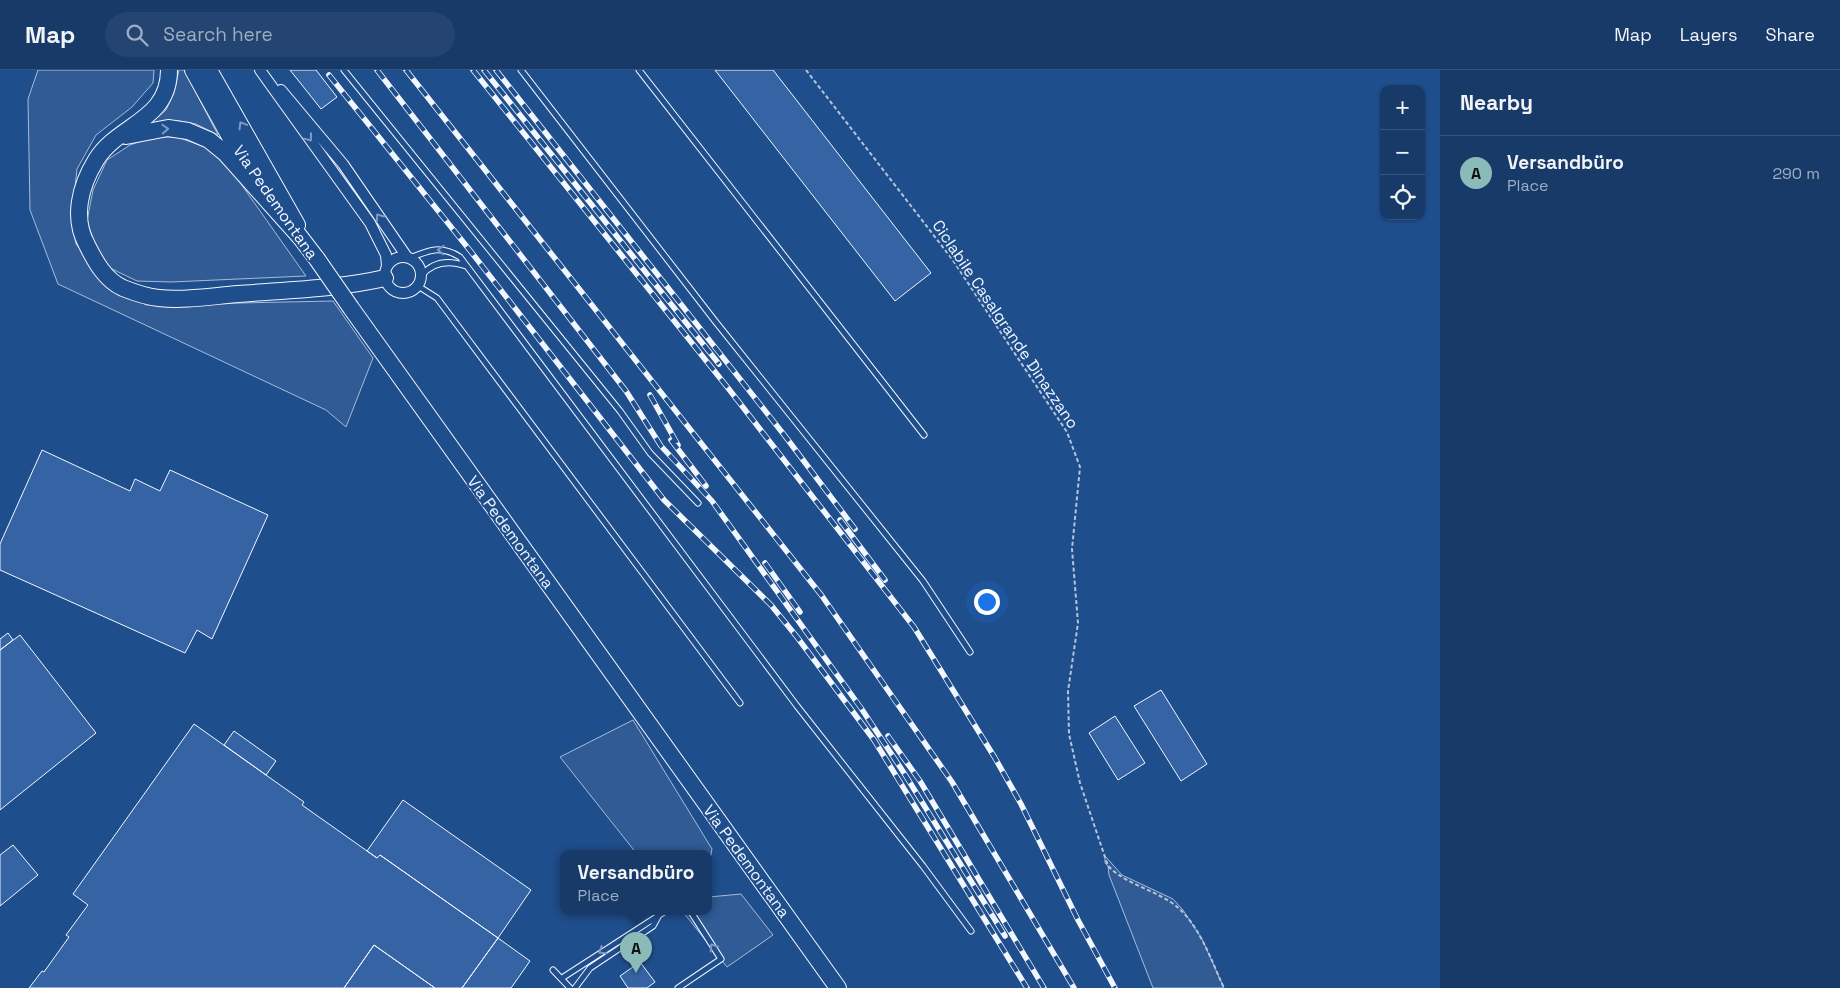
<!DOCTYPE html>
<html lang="en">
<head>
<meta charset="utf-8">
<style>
  :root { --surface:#173a69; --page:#244571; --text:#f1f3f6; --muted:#9eadc0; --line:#36547d; --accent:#8bbbb9 }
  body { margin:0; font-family:"Space Grotesk",sans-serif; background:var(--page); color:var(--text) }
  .controls { position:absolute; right:15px; top:15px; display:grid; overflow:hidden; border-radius:10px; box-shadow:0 1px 4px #0004 }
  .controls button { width:45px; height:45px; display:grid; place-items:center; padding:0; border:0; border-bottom:1px solid var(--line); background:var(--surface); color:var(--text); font:25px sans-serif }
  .you { position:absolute; left:986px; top:531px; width:18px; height:18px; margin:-12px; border:4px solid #fff; border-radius:50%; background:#1a73e8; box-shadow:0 0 0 8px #1a73e833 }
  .badge { display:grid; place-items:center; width:32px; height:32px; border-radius:50%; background:var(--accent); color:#111; font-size:16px; font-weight:700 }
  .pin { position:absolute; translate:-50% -41px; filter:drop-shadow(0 1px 2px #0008) }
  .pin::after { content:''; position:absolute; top:26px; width:18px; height:15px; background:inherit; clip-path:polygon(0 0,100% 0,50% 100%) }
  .popup { position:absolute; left:560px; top:780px; width:152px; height:65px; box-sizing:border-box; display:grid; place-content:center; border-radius:10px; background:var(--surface); filter:drop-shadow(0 1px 4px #0005); font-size:16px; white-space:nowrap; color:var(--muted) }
  .popup b { font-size:19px; color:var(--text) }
  .popup::after { content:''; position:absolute; left:50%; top:100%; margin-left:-10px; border:10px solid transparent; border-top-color:var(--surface) }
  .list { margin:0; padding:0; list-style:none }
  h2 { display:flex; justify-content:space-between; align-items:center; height:65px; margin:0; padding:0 20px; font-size:21px }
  h2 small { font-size:16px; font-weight:400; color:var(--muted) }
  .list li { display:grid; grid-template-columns:32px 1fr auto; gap:15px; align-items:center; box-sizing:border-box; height:75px; padding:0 20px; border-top:1px solid var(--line) }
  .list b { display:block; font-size:19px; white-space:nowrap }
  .list p { margin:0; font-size:16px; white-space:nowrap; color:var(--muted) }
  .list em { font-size:16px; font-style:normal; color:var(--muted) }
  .icon { flex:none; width:28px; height:28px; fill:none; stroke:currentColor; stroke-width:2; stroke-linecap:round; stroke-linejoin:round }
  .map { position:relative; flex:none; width:1440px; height:918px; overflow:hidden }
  header { display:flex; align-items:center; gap:30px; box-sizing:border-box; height:70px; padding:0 25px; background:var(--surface); border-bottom:1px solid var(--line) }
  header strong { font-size:24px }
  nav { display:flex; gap:28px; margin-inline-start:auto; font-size:18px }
  .search { width:350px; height:45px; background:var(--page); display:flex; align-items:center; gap:12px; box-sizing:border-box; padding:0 18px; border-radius:28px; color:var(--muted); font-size:19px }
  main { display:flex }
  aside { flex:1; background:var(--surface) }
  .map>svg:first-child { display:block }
</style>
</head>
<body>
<header>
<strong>Map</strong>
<div class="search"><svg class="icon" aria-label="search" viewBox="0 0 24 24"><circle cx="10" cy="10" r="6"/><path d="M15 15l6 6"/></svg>Search here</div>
<nav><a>Map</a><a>Layers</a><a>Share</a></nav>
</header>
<main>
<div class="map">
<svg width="1440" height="918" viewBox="0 0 1440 918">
  <rect width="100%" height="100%" fill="#1f4e8c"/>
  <path fill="#305b95" stroke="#a8bbd7" d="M38,0h116l-1,13 -21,24 -36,28 -19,34 -4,37 3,38 29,38 41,23 187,-4 40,57 -27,69 -20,-17 -268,-126 -28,-74 -2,-111z
    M179,0h5l34,65 -22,-11 -17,-3 -28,2 15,-13 8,-17z
    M153,67h24l28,10 19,13 82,116 -135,6 -34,-1 -27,-13 -11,-12 -12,-35 6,-31 14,-30 23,-15z
    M633,650l79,129 -3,15 -1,-10h-71l-77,-97z
    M1105,786l17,19 51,24 10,11 19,29 22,49h-71l-44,-113 -1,-9 -3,-3z
    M741,824l32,41 -46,32 -44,-55h25l1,-15z"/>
  <path fill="#3563a3" stroke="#f2f6ff" d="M290,0h26l21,27 -16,12z
    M715,0h58l158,203 -36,28z
    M42,380l88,41 5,-12 25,12 10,-21 98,45 -56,124 -15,-9 -12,23 -185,-83v-26z
    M8,563l5,7 -13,10v-11z
    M20,565l76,98 -96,77v-160z
    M1161,620l46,74 -26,17 -47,-75z
    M1115,646l30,47 -27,17 -29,-47z
    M194,654l110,78 -2,3 75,53 3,-3 118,83 -36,50h-27l-61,-43 -30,43h-315l13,-17 2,1 25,-35 -3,-2 22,-30 -15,-11z
    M234,661l42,30 -10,14 -42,-30z
    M403,730l128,90 -33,48 -118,-83 -3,3 -10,-7z
    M13,775l25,30 -38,31v-51z
    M498,868l32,23 -19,27h-49z
    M374,875l61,43h-91z
    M640,892l15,20 -8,6h-19l-8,-12z"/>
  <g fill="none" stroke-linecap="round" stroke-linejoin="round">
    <g stroke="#f2f6ff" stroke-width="7">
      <path id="service" d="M344,0l276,341 30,42 48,50
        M521,0l194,251 208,260 47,71
        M639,0l285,365
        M410,188c19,-8 31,-13 50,-1l337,449 126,160 48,65
        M422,205c12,-14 27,-15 44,-9
        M418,216l19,12 303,405
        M553,900l17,18
        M562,908l96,-62
        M575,918l15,-20 63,-42 6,-11 5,-3
        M678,918l43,-29 -30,-47"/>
    </g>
    <g stroke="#f2f6ff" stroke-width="12">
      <path id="minor" d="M260,0l110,153 16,32 1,11
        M281,20l62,74 64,93
        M385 205a18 18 0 1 1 36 0a18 18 0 1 1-36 0Z"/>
    </g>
    <g stroke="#f2f6ff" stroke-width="18">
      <path id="primary" d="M169,0c0,51 -51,54 -73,90 -16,26 -24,58 -9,85 8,16 18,35 36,43 10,4 25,9 36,10 25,3 54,-2 79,-4 49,-4 99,-5 147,-16
        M193,0l41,74 18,27
        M209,0l88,155
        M126,66l42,-8 20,3 21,9 16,13 75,84
        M294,159l23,30
        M351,238l487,680"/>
    </g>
    <path stroke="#b3c4dc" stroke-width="2" stroke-dasharray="4 2.5" stroke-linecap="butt" d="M806,0l146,189 115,173 13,35 -8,82 6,74 -10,68 1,43 11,49 28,83c17,17 40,22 61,35 29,18 41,57 55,87"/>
    <use href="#service" stroke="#1f4e8c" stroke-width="5"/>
    <use href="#minor" stroke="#1f4e8c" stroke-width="10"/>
    <use href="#primary" stroke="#1f4e8c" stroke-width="16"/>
    <g stroke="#f2f6ff" stroke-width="5.5">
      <path id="rail" d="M377,0l249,321 35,55 51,55 149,207 43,65 101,163
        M406,0l416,526 130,186 122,206
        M473,0l255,318 186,239 81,131 26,46 57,116 37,68
        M484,0l235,294
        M496,0l289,366 70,93
        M329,5l143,178 192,247 107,105 26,32 77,103 153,248
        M650,325l28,50
        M671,370l35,46
        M840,450l45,60
        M765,493l35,49
        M888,666l32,45 124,207"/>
    </g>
    <use href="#rail" stroke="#1f4e8c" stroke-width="4" stroke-dasharray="11" stroke-linecap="butt"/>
    <g stroke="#f2f6ff" stroke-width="18" stroke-linecap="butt">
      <path id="primary-bridge" d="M317,189l34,49"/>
    </g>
    <use href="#primary-bridge" stroke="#1f4e8c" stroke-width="16"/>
  </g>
  <defs><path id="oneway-chevron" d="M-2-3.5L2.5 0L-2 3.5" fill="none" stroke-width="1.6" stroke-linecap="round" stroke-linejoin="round" transform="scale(1.25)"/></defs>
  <g stroke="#7e9ac0">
    <use href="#oneway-chevron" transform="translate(242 55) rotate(-121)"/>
    <use href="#oneway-chevron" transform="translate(165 59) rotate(-2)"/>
    <use href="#oneway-chevron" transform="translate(309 68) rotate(53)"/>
    <use href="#oneway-chevron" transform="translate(379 147) rotate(-125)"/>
    <use href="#oneway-chevron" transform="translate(441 180) rotate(-178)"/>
    <use href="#oneway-chevron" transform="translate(713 877) rotate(-123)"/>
    <use href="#oneway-chevron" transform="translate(602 881) rotate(145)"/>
  </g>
  <g text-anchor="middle" stroke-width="4" stroke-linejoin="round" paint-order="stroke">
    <g font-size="16" fill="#f2f6ff" stroke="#1f4e8c">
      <text transform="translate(276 132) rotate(55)" y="6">Via Pedemontana</text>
      <text transform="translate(1006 254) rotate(56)" y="6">Ciclabile Casalgrande Dinazzano</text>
      <text transform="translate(511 462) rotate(54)" y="6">Via Pedemontana</text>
      <text transform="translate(747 791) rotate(54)" y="6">Via Pedemontana</text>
    </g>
  </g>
</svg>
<div class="controls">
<button>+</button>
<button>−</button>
<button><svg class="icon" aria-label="locate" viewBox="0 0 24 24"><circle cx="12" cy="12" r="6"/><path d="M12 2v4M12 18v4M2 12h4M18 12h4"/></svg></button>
</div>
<div class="you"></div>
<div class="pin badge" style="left:636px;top:903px">A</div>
<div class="popup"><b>Versandbüro</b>Place</div>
</div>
<aside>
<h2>Nearby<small></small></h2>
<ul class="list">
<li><span class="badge">A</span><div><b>Versandbüro</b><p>Place</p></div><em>290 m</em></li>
</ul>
</aside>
</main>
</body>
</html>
